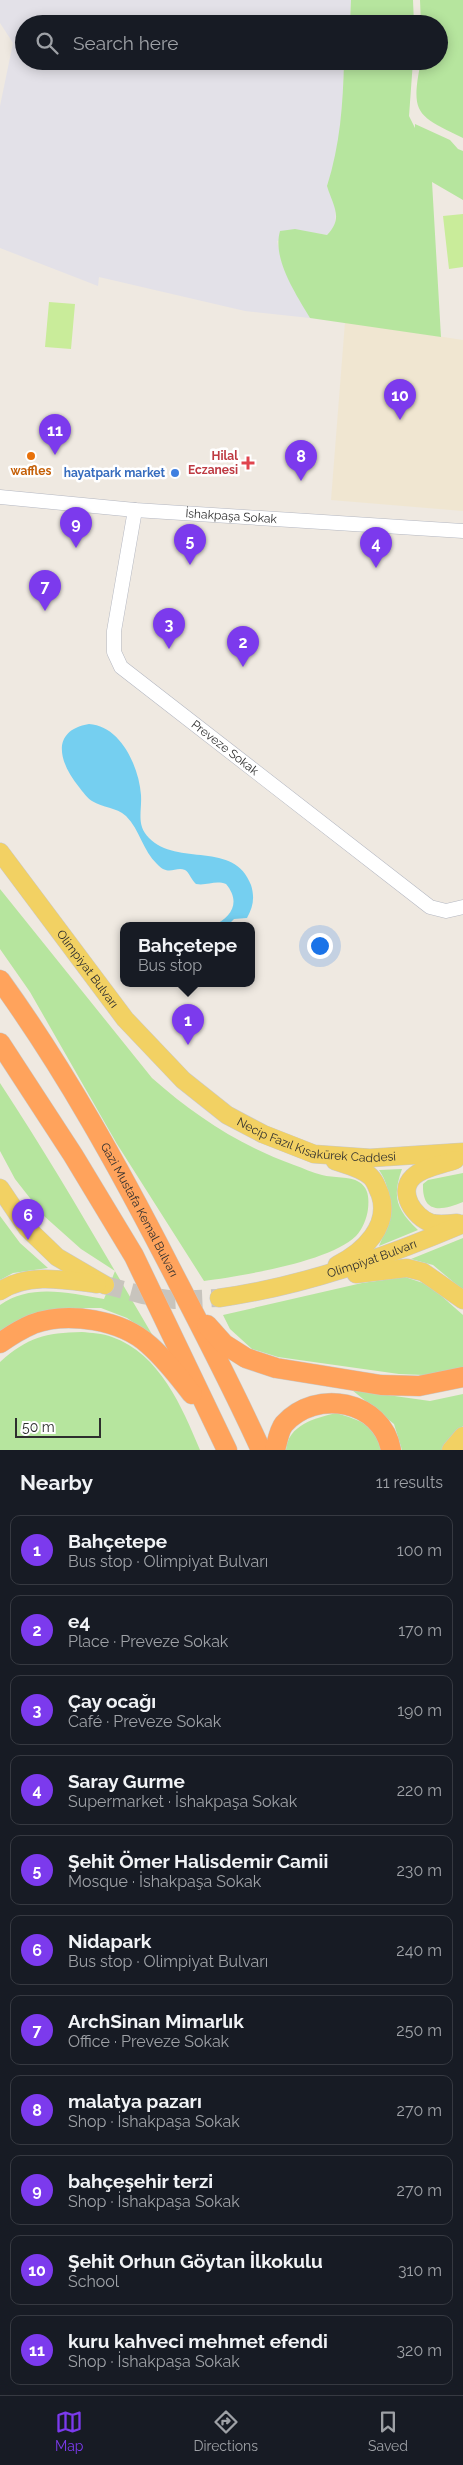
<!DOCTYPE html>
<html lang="en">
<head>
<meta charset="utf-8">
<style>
  :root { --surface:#171b24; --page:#20242c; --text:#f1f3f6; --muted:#9ea1a6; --line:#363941; --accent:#7c3aed }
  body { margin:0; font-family:Raleway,sans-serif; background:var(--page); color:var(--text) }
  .scale { position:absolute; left:15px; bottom:12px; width:86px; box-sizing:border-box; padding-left:5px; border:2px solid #2e2e2e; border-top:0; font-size:14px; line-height:18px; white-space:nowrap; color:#2e2e2e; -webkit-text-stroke:4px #fff; paint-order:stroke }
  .you { position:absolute; left:319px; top:945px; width:18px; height:18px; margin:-12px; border:4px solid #fff; border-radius:50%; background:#1a73e8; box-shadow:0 0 0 8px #1a73e833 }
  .badge { display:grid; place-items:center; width:32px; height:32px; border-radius:50%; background:var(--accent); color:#fff; font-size:16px; font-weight:700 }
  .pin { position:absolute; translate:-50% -41px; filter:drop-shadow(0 1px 2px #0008) }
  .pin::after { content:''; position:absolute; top:26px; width:18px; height:15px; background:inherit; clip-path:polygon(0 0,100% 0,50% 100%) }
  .popup { position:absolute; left:120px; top:922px; width:135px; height:65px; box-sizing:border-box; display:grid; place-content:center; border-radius:10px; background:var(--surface); filter:drop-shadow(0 1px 4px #0005); font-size:16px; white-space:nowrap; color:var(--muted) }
  .popup b { font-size:19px; color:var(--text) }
  .popup::after { content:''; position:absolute; left:50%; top:100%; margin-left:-10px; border:10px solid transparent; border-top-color:var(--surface) }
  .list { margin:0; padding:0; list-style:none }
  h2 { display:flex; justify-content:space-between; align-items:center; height:65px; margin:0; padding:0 20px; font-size:21px }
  h2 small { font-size:16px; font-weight:400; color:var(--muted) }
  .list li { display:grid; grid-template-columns:32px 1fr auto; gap:15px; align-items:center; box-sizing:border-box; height:70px; margin:0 10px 10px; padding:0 10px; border:1px solid var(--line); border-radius:10px }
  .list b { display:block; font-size:19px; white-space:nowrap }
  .list p { margin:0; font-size:16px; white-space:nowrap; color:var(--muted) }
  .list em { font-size:16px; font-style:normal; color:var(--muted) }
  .icon { flex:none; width:28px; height:28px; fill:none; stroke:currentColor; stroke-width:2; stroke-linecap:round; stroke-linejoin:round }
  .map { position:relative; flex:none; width:463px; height:1450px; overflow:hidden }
  .search { position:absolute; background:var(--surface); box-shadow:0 2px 12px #0003; left:15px; right:15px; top:15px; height:55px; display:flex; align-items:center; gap:12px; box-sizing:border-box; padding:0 18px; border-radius:28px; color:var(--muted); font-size:19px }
  .sheet { height:945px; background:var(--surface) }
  nav { display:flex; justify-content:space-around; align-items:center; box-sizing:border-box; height:70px; border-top:1px solid var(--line); background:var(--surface); font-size:14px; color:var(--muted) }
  nav a { display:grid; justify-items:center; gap:2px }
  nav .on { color:var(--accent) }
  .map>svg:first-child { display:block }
</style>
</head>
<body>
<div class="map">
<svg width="463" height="1450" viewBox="0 0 463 1450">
  <rect width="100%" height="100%" fill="#efe9e1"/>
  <path fill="#e3e1e8" d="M0,0h351l-1,24h-326v37h320l-1,43 -6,52 -10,30 9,21 -1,19 -8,9 -12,-2 -38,8 5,21 28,56 -65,-7 -146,-34 -1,9 -98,-38v-142l13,-63 -13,-20z"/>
  <path fill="#f0e6d1" d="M345,322l118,18v171l-132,-11z"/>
  <path fill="#b6e59e" d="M351,0h62l1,24h-64z
    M420,0h43v138c-46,-23 -53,-23 -42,-77h18v-37h-18z
    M344,61h69l-4,55 6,12v-4l35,16 8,9 5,2v49l-31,-18 9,155 -131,-19c-14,-24 -38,-59 -30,-87l15,-2 32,6c17,-17 6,-29 0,-49 13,-41 16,-81 17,-125z
    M0,889l152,189c43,38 87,67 142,87 9,3 19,8 28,10 11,3 28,1 37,7 10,6 10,17 9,27 -1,9 -6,21 -12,27 -26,26 -116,40 -152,45l-87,-137 -87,-152 -30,-43z
    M0,1083c54,82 103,168 153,253l-26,-18 -26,-10h-35l-34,6 -32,18v-27c31,-22 69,-12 104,-6l11,-28 -34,-22 -37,-33 -29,-37 -15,-28z
    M402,1169c-10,28 -6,40 16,61l-39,16c11,-24 16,-53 0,-76z
    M463,1173v29c-22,9 -41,12 -40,-18l5,-4z
    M0,1216l20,27 28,25 -35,5 -13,7z
    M463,1238v52l-30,-25 -22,-6z
    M405,1277l24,8 34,30v53l-39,7 -25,-1 -121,-17 -26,-8 -22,-20 -7,-14 139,-32z
    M82,1332c9,1 21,1 30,5 48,17 70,70 88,113h-200v-88c28,-25 45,-29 82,-30z
    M352,1390l78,11 33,-7v32l-21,24h-40l-8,-26z
    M336,1413c28,9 34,9 47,37h-97c2,-25 29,-32 50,-37z"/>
  <path fill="#c9ec9a" d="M463,214v53l-14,2 -6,-53z
    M49,302l26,2 -4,45 -26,-2z"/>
  <path fill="#75cff0" d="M89,724c32,2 50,43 52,71 1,17 -5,30 8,43 28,29 86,2 102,47 4,13 2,22 -4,33l-13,1 -7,7h-14c19,-9 28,-24 13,-42 -11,-4 -19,2 -30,0 -4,-3 -7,-12 -11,-14 -10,-4 -16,7 -28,-6 -14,-13 -17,-34 -31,-48 -10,-9 -23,-8 -34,-15 -5,-3 -9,-9 -13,-14 -19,-23 -30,-56 10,-63z"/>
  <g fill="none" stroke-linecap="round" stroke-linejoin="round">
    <path stroke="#c8c4bd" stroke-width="18" stroke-dasharray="18 9" stroke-linecap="butt" d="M105,1285l38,10 32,5 44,-2"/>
    <g stroke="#b4b7c1" stroke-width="15">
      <g id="minor">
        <path id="s1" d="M0,497l135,13 328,21"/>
        <path id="s2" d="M135,510l-21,121v21l7,15 309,240 16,4 17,-4"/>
      </g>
    </g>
    <g stroke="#c9c9c9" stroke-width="19">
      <g id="major">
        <path id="s3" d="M0,852l125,167 58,61 44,35 36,19 51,20 56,4 93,-6"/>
        <path d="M455,1160c-13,5 -32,7 -42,17 -16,15 1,40 18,46 8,2 17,1 26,0"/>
        <path d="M335,1161c12,4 27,7 36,16 5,5 6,11 9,17 11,32 -17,58 -43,71"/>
        <path d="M0,1188l27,40 30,29 48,28"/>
        <path d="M356,1274l51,-6 16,4 40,28"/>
        <path d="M0,1291c28,-19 66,-11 97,-7"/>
        <path id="s4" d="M219,1298c85,-12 166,-41 244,-74"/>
        <path d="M451,1450l12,-14"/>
      </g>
    </g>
    <g stroke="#c9c9c9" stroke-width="21">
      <g id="highway">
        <path id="s5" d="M0,980c65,90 119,188 170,287 31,60 63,121 91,183"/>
        <path d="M0,1043l73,112 61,101 93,194"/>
        <path d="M207,1325l17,19 22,14 30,10 105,17 38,1 44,-9"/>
        <path d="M0,1343c10,-7 21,-14 33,-19 35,-13 89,-4 116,21 16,14 30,32 43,49"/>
        <path d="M275,1450c2,-7 4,-20 9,-26 32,-36 98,-24 107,26"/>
      </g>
    </g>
    <use href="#minor" stroke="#fff" stroke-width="14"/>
    <use href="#major" stroke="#f2d163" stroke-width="18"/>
    <use href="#highway" stroke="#ffa35c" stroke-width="20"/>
  </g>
  <circle fill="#e8710a" stroke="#fff" stroke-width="2" cx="31" cy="456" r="5"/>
  <path fill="#e0444e" stroke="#fff" stroke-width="2" d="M245.5 455.5h5v5h5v5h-5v5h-5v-5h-5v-5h5z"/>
  <circle fill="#3f7fe0" stroke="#fff" stroke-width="2" cx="175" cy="473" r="5"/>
  <g text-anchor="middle" stroke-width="5" stroke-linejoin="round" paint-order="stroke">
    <g font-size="12" font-weight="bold" fill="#be3a42" stroke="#fff" text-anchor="end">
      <text x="238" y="460">Hilal<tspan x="238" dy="14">Eczanesi</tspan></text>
    </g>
    <g font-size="12" font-weight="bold" fill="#c56008" stroke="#fff">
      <text x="31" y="475">waffles</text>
    </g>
    <g font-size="12" font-weight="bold" fill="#366cbe" stroke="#fff" text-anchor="end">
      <text x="165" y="477">hayatpark market</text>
    </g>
    <g font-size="12" fill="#2e2e2e" stroke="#fff">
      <text dy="4" stroke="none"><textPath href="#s1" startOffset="232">İshakpaşa Sokak</textPath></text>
      <text dy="4" stroke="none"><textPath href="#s2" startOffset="292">Preveze Sokak</textPath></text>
      <text dy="4" stroke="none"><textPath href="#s3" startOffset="146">Olimpiyat Bulvarı</textPath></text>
      <text dy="4" stroke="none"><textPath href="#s3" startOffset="444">Necip Fazıl Kısakürek Caddesi</textPath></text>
      <text dy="4" stroke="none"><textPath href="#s5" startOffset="269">Gazi Mustafa Kemal Bulvarı</textPath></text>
      <text dy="4" stroke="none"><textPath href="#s4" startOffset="158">Olimpiyat Bulvarı</textPath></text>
    </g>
  </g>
</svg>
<div class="scale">50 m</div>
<div class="you"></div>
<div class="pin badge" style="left:188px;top:1045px">1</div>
<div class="popup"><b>Bahçetepe</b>Bus stop</div>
<div class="pin badge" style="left:243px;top:667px">2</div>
<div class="pin badge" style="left:169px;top:649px">3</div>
<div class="pin badge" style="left:376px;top:568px">4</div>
<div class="pin badge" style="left:190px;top:565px">5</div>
<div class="pin badge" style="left:28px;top:1240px">6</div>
<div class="pin badge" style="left:45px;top:611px">7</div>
<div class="pin badge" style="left:301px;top:481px">8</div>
<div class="pin badge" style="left:76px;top:548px">9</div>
<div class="pin badge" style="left:400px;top:420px">10</div>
<div class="pin badge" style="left:55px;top:455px">11</div>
<div class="search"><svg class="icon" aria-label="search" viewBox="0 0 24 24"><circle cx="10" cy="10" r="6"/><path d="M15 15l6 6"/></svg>Search here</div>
</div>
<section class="sheet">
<h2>Nearby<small>11 results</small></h2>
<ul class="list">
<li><span class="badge">1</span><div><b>Bahçetepe</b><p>Bus stop · Olimpiyat Bulvarı</p></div><em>100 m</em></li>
<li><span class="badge">2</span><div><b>e4</b><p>Place · Preveze Sokak</p></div><em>170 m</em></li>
<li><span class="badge">3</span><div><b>Çay ocağı</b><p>Café · Preveze Sokak</p></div><em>190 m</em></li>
<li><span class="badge">4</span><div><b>Saray Gurme</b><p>Supermarket · İshakpaşa Sokak</p></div><em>220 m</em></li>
<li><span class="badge">5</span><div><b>Şehit Ömer Halisdemir Camii</b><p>Mosque · İshakpaşa Sokak</p></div><em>230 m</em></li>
<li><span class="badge">6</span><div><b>Nidapark</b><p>Bus stop · Olimpiyat Bulvarı</p></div><em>240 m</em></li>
<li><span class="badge">7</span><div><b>ArchSinan Mimarlık</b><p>Office · Preveze Sokak</p></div><em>250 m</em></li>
<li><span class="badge">8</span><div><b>malatya pazarı</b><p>Shop · İshakpaşa Sokak</p></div><em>270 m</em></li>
<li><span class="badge">9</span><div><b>bahçeşehir terzi</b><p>Shop · İshakpaşa Sokak</p></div><em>270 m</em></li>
<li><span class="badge">10</span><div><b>Şehit Orhun Göytan İlkokulu</b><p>School</p></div><em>310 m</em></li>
<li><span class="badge">11</span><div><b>kuru kahveci mehmet efendi</b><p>Shop · İshakpaşa Sokak</p></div><em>320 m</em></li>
</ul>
</section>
<nav>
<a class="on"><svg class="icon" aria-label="map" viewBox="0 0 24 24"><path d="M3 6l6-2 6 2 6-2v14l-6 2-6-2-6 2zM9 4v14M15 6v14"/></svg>Map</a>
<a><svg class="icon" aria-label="directions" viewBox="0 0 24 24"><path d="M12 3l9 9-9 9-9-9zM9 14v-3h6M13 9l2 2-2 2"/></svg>Directions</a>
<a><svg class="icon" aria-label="saved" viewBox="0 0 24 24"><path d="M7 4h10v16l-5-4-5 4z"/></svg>Saved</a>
</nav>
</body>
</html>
